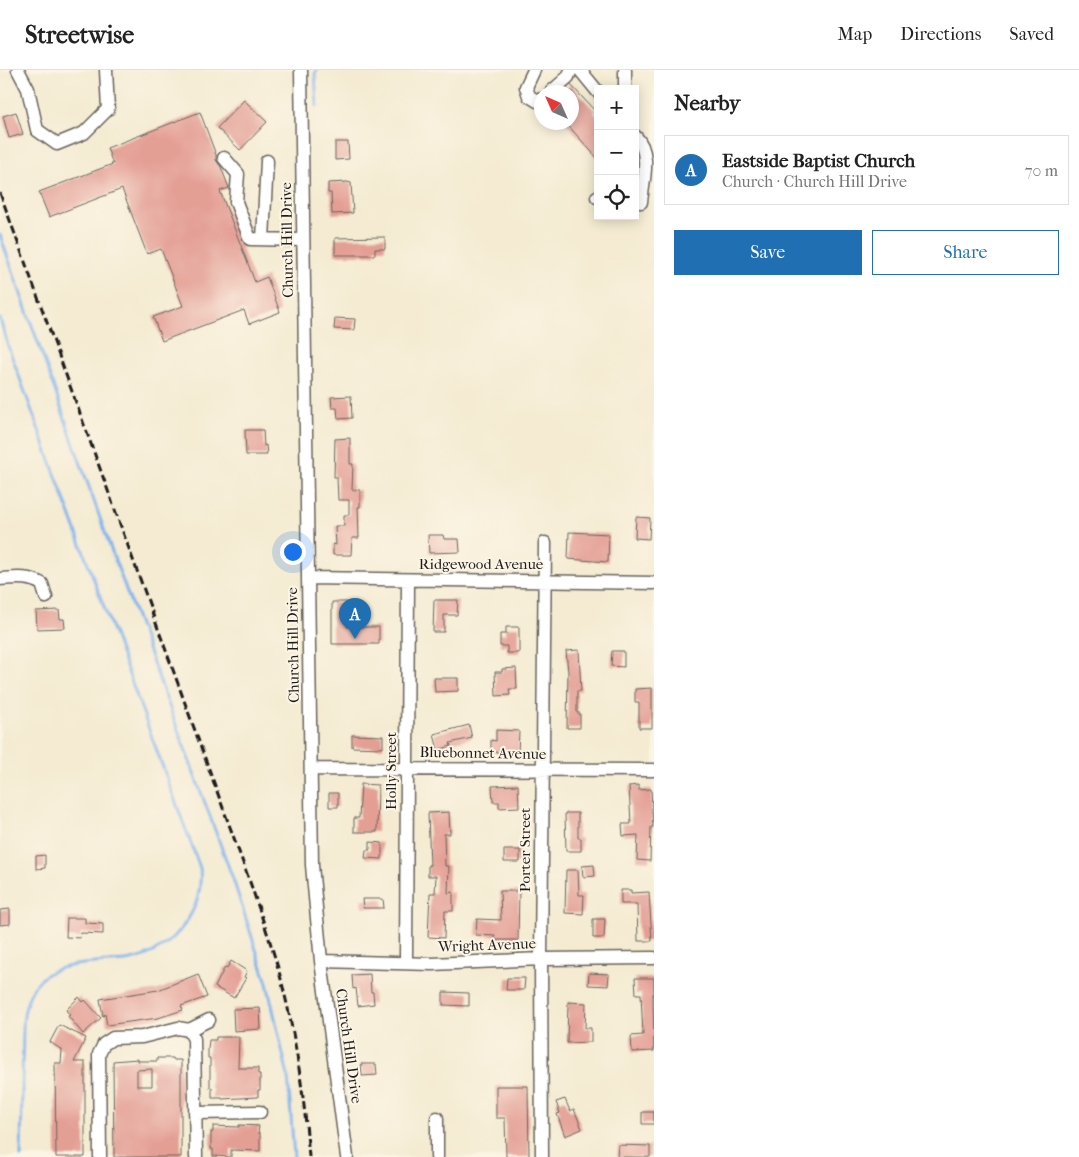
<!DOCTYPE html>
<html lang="en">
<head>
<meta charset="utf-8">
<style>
  :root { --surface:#fff; --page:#f2f2f2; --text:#222; --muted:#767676; --line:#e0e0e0; --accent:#1f6fb2 }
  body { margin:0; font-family:"IM FELL French Canon",serif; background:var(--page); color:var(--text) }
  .controls { position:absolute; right:15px; top:15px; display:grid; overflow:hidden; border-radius:0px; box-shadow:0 2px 12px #0003 }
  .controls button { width:45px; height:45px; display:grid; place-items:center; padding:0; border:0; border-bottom:1px solid var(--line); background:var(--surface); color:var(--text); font:25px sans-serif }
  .compass { position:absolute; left:534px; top:15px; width:45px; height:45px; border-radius:50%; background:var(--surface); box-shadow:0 2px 12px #0003; rotate:315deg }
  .you { position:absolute; left:292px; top:481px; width:18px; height:18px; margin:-12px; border:4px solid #fff; border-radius:50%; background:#1a73e8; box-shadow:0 0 0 8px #1a73e833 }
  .badge { display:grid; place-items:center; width:32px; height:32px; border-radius:50%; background:var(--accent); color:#fff; font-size:16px; font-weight:700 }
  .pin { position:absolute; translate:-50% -41px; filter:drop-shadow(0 1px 2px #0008) }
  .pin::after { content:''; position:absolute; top:26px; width:18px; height:15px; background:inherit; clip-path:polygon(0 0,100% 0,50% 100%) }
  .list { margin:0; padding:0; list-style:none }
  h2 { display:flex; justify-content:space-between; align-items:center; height:65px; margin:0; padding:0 20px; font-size:21px }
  h2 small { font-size:16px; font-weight:400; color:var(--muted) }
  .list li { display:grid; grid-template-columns:32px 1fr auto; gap:15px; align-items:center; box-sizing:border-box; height:70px; margin:0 10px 10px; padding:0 10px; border:1px solid var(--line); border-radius:0px }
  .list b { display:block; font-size:19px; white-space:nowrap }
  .list p { margin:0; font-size:16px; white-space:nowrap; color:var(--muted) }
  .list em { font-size:16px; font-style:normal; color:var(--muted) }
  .actions { display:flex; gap:10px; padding:15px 20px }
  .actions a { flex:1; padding:11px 0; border:1px solid var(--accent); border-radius:0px; text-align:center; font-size:18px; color:var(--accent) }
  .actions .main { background:var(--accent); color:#fff }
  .icon { flex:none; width:28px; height:28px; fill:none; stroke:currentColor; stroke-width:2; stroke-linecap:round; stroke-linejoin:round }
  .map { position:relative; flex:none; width:654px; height:1087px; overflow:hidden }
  header { display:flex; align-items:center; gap:30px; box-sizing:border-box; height:70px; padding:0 25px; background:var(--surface); border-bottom:1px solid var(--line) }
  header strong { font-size:24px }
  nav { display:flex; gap:28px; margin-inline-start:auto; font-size:18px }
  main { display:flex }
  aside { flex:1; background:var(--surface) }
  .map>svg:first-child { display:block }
</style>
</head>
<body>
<header>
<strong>Streetwise</strong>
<nav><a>Map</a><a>Directions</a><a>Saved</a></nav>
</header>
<main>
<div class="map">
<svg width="654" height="1087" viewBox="0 0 654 1087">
  <rect width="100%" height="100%" fill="#fcf5e5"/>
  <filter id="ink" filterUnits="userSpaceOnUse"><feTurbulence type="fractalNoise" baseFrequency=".02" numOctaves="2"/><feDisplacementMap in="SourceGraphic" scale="10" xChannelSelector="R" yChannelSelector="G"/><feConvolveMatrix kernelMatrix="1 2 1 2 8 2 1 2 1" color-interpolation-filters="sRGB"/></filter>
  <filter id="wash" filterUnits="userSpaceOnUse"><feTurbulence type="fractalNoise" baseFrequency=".0096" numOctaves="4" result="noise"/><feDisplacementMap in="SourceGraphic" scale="20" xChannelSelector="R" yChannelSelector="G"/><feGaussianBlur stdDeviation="1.12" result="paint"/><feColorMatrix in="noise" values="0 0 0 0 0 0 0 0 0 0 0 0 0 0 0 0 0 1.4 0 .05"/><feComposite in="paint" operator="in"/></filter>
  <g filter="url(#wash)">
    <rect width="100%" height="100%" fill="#f4ebd2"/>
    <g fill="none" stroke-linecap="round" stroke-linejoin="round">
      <path stroke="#7fb4ed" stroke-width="3" d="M317,36l-2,-32 2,-4
        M0,165l112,317 120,324 35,107 21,93 6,81
        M0,249l8,27 192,522c2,22 -3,39 -16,57 -12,17 -32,31 -53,35 -7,2 -15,1 -22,2 -49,3 -81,5 -86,62l-2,133"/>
    </g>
    <g id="blocks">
      <path fill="#e49f95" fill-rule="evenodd" d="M571,15l24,26 -1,2 4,4v42l-33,-37h7v-30h-9z
        M244,30l23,22 -27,28 -23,-22z
        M16,42l7,22 -14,4 -6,-22z
        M200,42l16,43v5l5,7 8,21 -9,3 35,91 12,-5 13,35 -31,12 -5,-14 -82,31 -9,-24 30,-11 -22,-57 -14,5 -25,-65 -73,28 -10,-25 74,-28 -6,-16z
        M335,72h13l1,17 -14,1z
        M347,112l4,1 2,30 -21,1 -1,-21h-3v-10z
        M385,167v12h-10v6h-40v-17z
        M335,248l20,1 -1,11 -20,-1z
        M351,326l1,22 -14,1 -1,-11h-5l-1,-11z
        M245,360h18l1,16 2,-1 1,10h-21z
        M350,368v26h3l-1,26h8v17h-2l1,31h-7l-1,17h-18v-11l3,1 -1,-19h9v-11h5v-15h-11l-1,-23h-3l1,-38z
        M636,447l14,1 -1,21 -14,-1z
        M569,462l40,2 -1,28 -40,-3z
        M428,465h15l1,4h15l1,13 -31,1z
        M434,530h24l-1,15h-13v17h-11z
        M332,532h15v25h32v17h-47z
        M59,540l1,9h4l1,9 -28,1 -1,-18z
        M506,557h13v26h-12v-7h-7v-12h6z
        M579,580l2,41h-4v22h3v15h-13l1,-56 -2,-21z
        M612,581h12v16l-13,-1z
        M516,598l1,21h-8l1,6 -14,1 -1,-24h7v-3z
        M434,608h24v13l-23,1z
        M652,618v40h-13v-26h-4v-13z
        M469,655l3,13 -22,5 1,3 -13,4 -4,-16z
        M496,660l23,1 -1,22 -27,-1v-12l5,1z
        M352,665l31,1v12l-31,-1z
        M361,714l17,1 -1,47h-23v-14h5z
        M518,715l1,22 -20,1v-6h-6l-1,-16z
        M639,715v5l12,-1 2,38h-2l-1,34 -13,-1 1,-25 -15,1 -1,-12h9l-2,-38z
        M329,723h9v14h-9z
        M449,742l1,22h-6l1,32h4l-1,27 5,-1v19h-8l-1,27 -16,-1 2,-44h5l1,-17h-8v-11h2l-2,-52z
        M565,743h13v25h3v13h-15z
        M370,772l12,1v16l-17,-1 1,-8h4z
        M504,780h16v12h-16z
        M45,785v13l-9,1v-13z
        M594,795l1,11 -12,1 -1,-11z
        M566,800h12l1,25h5l-1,19 -18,-1z
        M621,820h10v3l18,-1 3,49h-14l-1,-37h-16z
        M500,821h19l-1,49h-23v-4l-19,-1 1,-16 24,1z
        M362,829h21l1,9h-21z
        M10,839v15l-10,1v-15z
        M67,848h18v5l18,1v10l-22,-1 -1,5 -14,-1z
        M593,849h12l-1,19h-11z
        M231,891l16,10 -3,6 2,1 -12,20 -19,-11 10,-20 2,1z
        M589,903l20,1 -1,12 -20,-1z
        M198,904l9,23 -26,9 2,4 -25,8 -51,7 -2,-11 -2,2 -3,-17 58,-9z
        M370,904l1,18h2l1,12 -16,2 -2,-18 -3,1 -1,-14z
        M507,908h18l-1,12h-18z
        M635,908h19v16h-1l1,57 -22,1 -1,-16 12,-1 -2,-41h-5z
        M443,922l26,1v13l-26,-1z
        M79,927l4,5 2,-2 16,18 -18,16 -15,-18 2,-1 -4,-5z
        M568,932l18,1 -1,25h6v14l-24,1z
        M260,938l1,21 -27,2 -1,-22z
        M59,955l27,13 -12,24h11v95h-29l-1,-94h6l1,-13 -12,-8z
        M216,967h23l-1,31h20v6h2v16h-2v7l-36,2v-1h-10v-10h-2v-30h-2v-9l1,-9h7z
        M157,988h16l1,2h7v97h-67l-1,-96 25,-2v2h19zM152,999v17h-15v-16z
        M361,994h15l1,11 -15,1z
        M496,1016h32l1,71h-23l-1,-39h-9z
        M565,1029l5,12 4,-2 8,20 -17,7 -8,-22 3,-1 -4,-11z
        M642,1042h12v12h-12z
        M239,1055l20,1 -1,7h2v18l-29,-1v7l-18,-1v-7h-2v-17h2v-6l26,1z
        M618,1075l32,1v11h-33z"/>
    </g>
  </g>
  <g filter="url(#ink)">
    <use href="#blocks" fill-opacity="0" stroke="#68645c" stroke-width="1"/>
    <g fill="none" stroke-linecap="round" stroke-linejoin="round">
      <g stroke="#68645c" stroke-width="15">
        <path id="minor" d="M18,0l10,19 9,41 20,14 27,-11 24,-24 -2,-39
          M301,0l11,795 9,96 26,196
          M534,0l-8,17 3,9 8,5 5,-2
          M580,0l18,22
          M625,19v-19
          M551,22l17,-15 3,-7
          M635,66c17,16 8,45 6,66l-6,-1
          M224,88l14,16 -2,28 14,37 53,1
          M597,127h1
          M263,169l4,-78
          M308,508l346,5
          M0,509c16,-1 28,-3 42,5l4,13
          M311,699l343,1
          M321,891l111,3 109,-5 113,-1
          M406,893l2,-383
          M189,960l5,9 2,118
          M195,1043l65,-1
          M100,1087l-1,-103 5,-10 9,-6 29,-1 36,-9 11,2 20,-10
          M437,1087v-39
          M542,1087l-1,-198 4,-416"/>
      </g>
      <use href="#minor" stroke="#fff" stroke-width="12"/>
      <path stroke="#1c1c1c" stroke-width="3" stroke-dasharray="8 4" stroke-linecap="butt" d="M0,123l251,692c9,27 19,55 27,83 17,62 26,126 31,189"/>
    </g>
  </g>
  <g text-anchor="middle" stroke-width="4" stroke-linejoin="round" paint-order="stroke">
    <g font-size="15" fill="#1c1c1c" stroke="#fcf5e5">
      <text transform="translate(287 170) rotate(-91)" y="5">Church Hill Drive</text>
      <text x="481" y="499">Ridgewood Avenue</text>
      <text transform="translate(293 575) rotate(-91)" y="5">Church Hill Drive</text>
      <text transform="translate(483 683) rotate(1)" y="5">Bluebonnet Avenue</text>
      <text transform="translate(391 701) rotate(-90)" y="5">Holly Street</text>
      <text transform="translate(525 780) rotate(-90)" y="5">Porter Street</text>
      <text transform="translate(487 875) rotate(-2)" y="5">Wright Avenue</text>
      <text transform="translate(349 976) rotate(82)" y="5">Church Hill Drive</text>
    </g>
  </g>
</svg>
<div class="controls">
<button>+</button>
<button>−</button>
<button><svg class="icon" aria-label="locate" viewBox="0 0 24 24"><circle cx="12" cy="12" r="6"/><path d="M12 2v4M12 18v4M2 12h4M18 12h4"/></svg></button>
</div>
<svg class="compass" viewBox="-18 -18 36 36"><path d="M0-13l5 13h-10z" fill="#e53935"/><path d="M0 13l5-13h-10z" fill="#767676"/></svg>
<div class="you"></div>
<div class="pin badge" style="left:355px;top:569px">A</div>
</div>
<aside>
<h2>Nearby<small></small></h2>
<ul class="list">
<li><span class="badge">A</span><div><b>Eastside Baptist Church</b><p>Church · Church Hill Drive</p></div><em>70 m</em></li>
</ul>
<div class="actions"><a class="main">Save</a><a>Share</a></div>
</aside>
</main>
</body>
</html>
